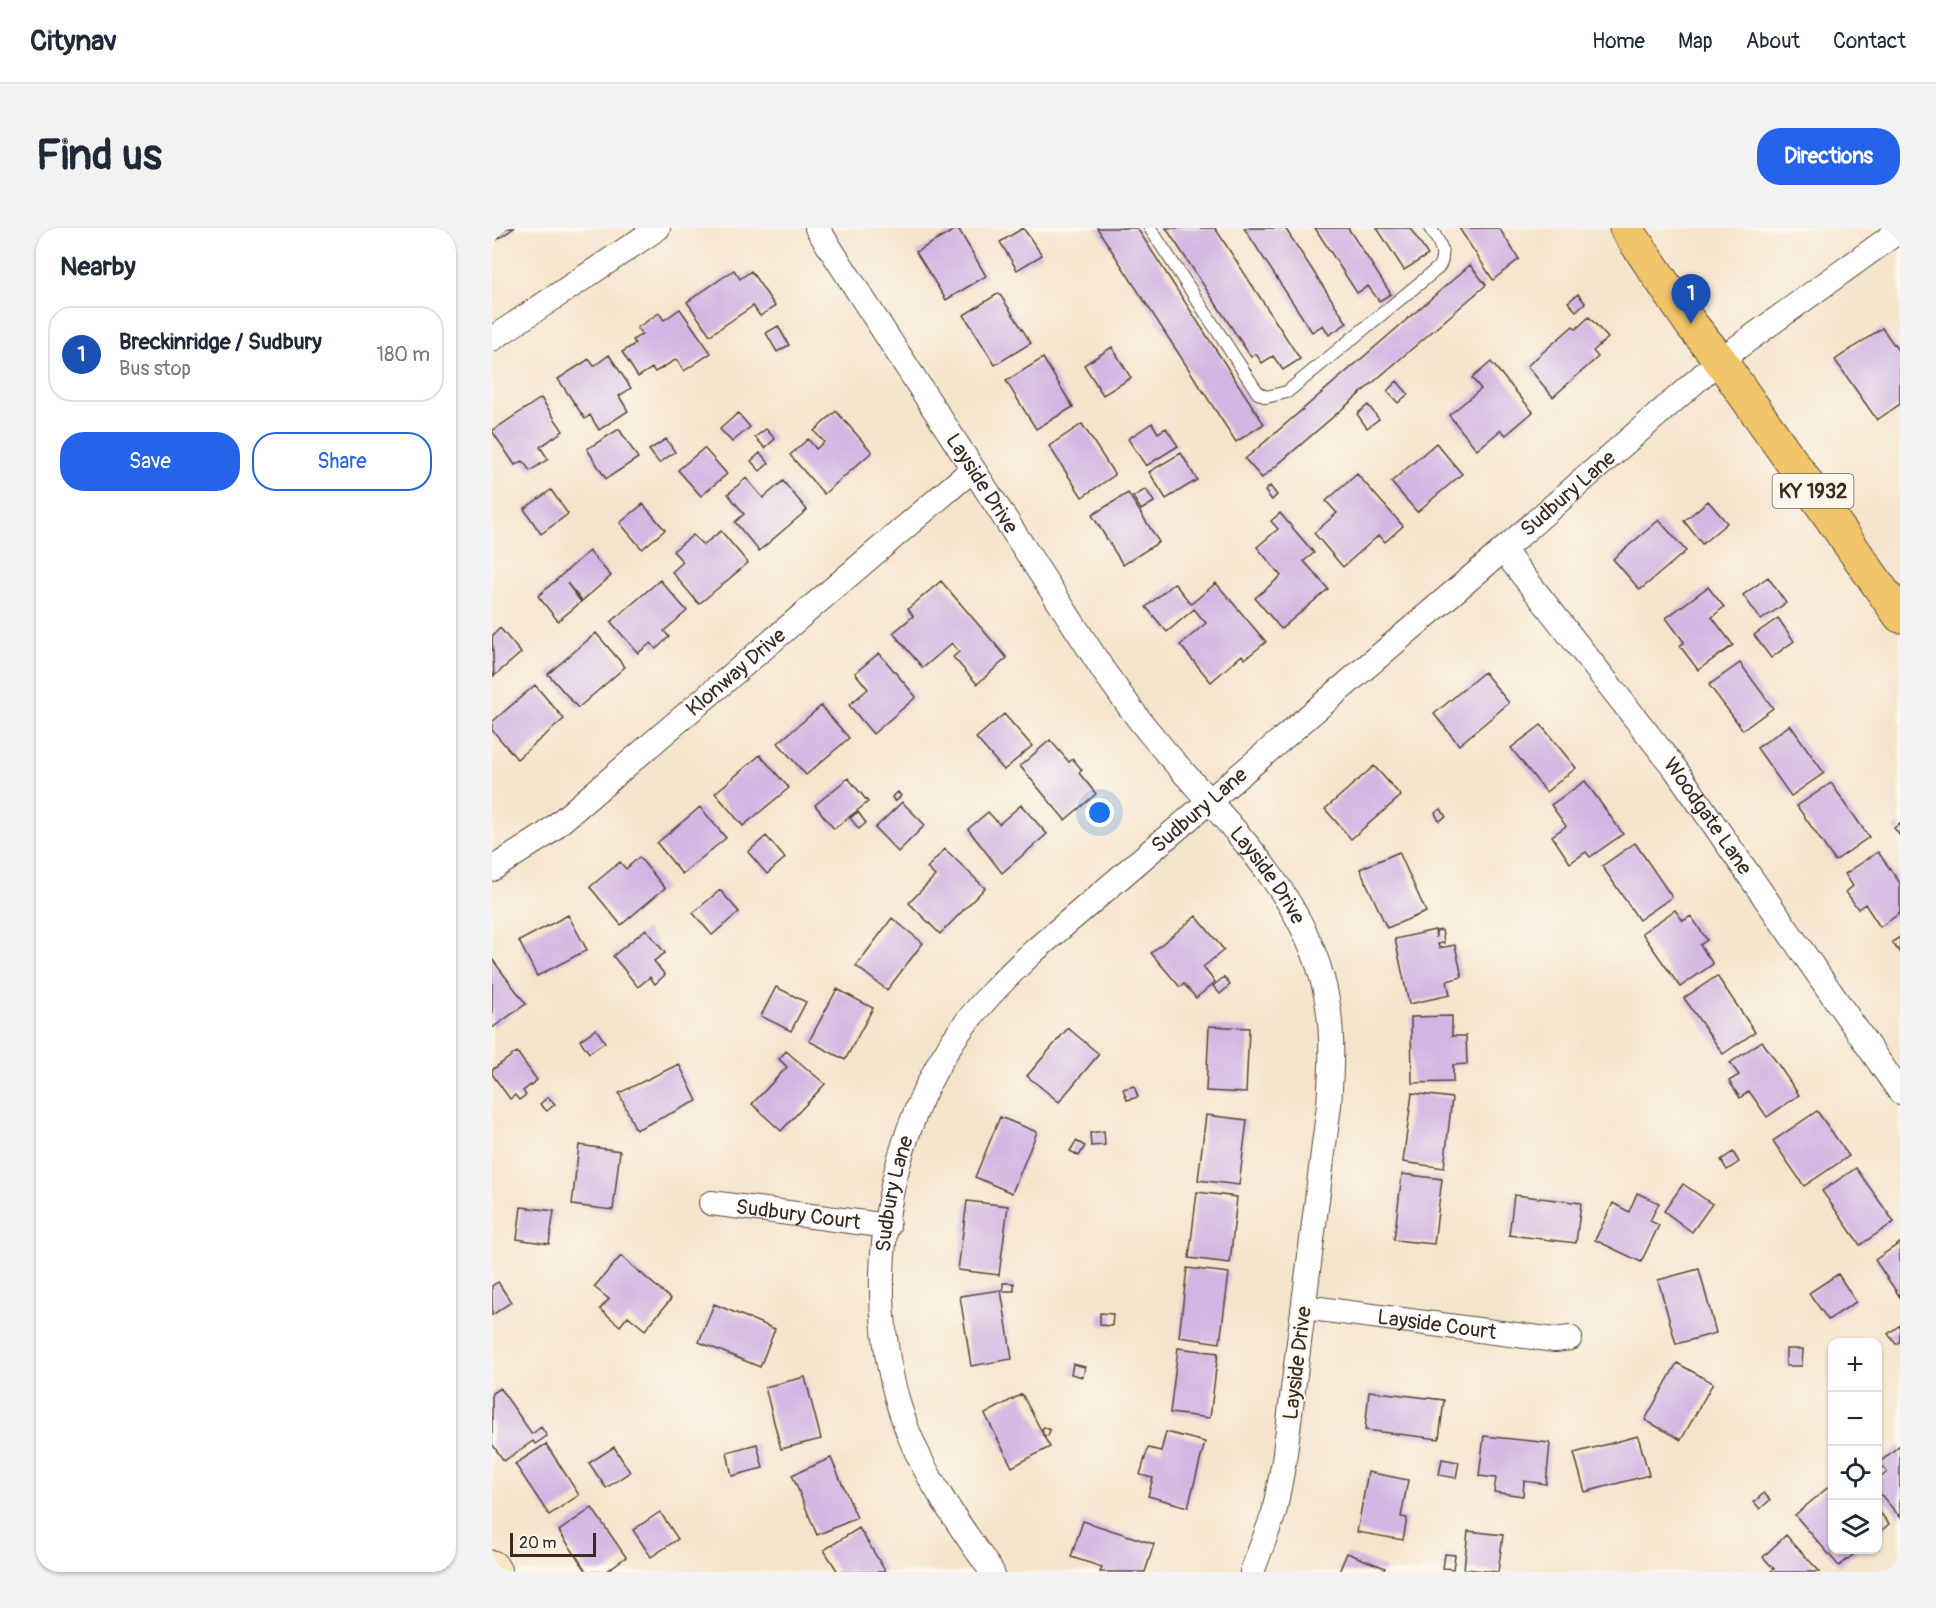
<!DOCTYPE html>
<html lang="en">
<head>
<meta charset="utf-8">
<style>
  :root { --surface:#fff; --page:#f2f2f3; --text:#1f2937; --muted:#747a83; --line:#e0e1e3; --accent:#2563eb }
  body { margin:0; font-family:Pangolin,sans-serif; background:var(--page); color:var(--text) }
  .controls { position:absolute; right:18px; bottom:18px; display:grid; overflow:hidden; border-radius:12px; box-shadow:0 2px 4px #0004 }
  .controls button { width:54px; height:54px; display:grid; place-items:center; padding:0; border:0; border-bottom:2px solid var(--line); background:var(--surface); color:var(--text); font:30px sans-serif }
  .scale { position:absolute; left:18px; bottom:15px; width:86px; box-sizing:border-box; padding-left:6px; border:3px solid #3b2a1e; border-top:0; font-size:16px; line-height:21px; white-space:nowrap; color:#3b2a1e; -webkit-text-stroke:4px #fbf7ec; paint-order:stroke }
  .you { position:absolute; left:608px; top:585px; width:21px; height:21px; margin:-15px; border:4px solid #fff; border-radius:50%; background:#1a73e8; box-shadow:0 0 0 9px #1a73e833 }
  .badge { display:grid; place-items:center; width:39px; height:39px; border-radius:50%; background:var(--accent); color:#fff; font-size:20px; font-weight:700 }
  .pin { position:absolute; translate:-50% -50px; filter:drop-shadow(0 2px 3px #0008) }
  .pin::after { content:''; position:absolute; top:32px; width:21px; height:18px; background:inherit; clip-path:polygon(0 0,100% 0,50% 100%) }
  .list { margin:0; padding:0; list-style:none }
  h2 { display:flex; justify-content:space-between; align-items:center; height:78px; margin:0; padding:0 24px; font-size:26px }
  h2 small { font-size:20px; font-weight:400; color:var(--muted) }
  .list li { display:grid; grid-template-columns:39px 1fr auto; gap:18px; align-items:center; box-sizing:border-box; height:96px; margin:0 12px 12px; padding:0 12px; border:2px solid var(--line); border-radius:24px }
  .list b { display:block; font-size:22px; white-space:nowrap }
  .list p { margin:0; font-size:20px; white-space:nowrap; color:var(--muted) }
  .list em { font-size:20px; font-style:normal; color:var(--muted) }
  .actions { display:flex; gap:12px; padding:18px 24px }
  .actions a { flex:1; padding:14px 0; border:2px solid var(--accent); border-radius:24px; text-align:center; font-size:21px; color:var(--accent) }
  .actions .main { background:var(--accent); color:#fff }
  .icon { flex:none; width:33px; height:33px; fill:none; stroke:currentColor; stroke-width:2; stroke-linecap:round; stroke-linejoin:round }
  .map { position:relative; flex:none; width:1408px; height:1344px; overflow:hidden; border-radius:24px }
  header { display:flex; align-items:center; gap:36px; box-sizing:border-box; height:84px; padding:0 30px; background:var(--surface); border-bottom:2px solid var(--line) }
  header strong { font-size:28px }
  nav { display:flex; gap:33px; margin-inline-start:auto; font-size:21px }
  .intro { display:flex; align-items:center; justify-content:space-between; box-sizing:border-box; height:144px; padding:0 36px }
  h1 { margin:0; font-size:42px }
  .button { padding:15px 27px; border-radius:24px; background:var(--accent); color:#fff; font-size:21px; font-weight:700 }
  main { display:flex; gap:36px; padding:0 36px }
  aside { flex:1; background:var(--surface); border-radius:24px; box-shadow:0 2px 4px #0004 }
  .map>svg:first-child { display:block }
</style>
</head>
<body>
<header>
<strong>Citynav</strong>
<nav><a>Home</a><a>Map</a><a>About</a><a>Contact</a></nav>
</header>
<div class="intro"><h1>Find us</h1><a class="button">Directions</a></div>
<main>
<aside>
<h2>Nearby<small></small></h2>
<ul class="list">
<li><span class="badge" style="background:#1a4fb4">1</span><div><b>Breckinridge / Sudbury</b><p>Bus stop</p></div><em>180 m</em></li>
</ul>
<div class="actions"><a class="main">Save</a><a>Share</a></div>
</aside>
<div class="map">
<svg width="1408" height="1344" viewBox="0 0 1408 1344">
  <rect width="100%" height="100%" fill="#fbf7ec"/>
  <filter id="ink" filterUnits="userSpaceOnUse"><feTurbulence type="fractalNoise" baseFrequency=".0167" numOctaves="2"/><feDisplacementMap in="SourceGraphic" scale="12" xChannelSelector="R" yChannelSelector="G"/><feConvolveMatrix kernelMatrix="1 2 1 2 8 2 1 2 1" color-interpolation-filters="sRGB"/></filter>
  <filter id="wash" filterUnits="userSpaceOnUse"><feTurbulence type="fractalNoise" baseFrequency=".008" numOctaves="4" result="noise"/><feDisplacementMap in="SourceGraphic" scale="24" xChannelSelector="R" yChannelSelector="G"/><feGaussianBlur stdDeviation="1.35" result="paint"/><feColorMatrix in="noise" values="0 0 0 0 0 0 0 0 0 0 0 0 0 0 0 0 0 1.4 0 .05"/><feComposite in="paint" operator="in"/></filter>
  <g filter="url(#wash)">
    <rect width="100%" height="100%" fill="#f5e4cc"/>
    <g id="blocks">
      <path fill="#d1b5e2" d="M0,0h22l-22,15z
        M466,0l28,48 -40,24 -30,-48z
        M531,0l19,27 -25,15 -17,-28z
        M605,0h40l127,196 -28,18z
        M674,0h49l85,131 -17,11 -10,-14 -11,7 -6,-9 -5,3z
        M752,0h41l62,95 -18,12 -6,-10 -11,7z
        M823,0h33l43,66 -12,7 -11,-15 -11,7z
        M885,0h33l18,27 -24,15z
        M967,0h40l20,31 -26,21z
        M978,37l16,20 -224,193 -17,-19z
        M242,42l6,9 11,-8 24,35 -15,10 -7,-10 -43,29 -23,-33z
        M507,65l32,50 -36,22 -31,-50z
        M1086,66l7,9 -9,8 -8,-9z
        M188,81l31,44 -27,18 -7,-12 -22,13 -3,-4 -14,9 -16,-25 13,-8 -2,-4 9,-6 -5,-6 22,-15 5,7z
        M1097,89l19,21 -15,13 5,6 -45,40 -26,-31 46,-40 3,3z
        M286,98l11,19 -12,7 -11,-19z
        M1390,100l18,25v51l-23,16 -42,-60z
        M620,119l19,31 -28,17 -19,-30z
        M117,127l22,33 -12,8 9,15 -29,19 -9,-15 -5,4 -27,-40 31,-20 5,7z
        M551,130l30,49 -37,22 -30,-48z
        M999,134l42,50 -27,23 -5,-5 -24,20 -28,-35 32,-26 -9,-11z
        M905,153l11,13 -10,9 -11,-12z
        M49,170l22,33 -23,16 8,12 -18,12 -7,-10 -8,4 -23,-34z
        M876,177l11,14 -12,9 -10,-14z
        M344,183l36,41 -48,42 -34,-39 18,-16 8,10 8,-7 -10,-11z
        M246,185l12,14 -18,15 -12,-13z
        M660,195l6,10 8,-5 12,18 -32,20 -18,-27z
        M590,196l33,51 -33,22 -33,-51z
        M127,201l19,29 -32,21 -19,-30z
        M274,201l9,10 -10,9 -10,-11z
        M174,211l9,13 -16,11 -10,-13z
        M944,215l26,31 -45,38 -26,-30z
        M212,220l23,26 -26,22 -23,-26z
        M268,225l9,10 -9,8 -9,-10z
        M689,225l16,27 -31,19 -17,-27z
        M865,246l46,52 -18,16 -6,-7 -36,32 -29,-34 23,-20 -11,-12z
        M254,250l17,20 20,-17 24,29 -48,41 -24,-29 9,-8 -16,-20z
        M778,258l7,9 -5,5 -7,-9z
        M654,261l8,13 -13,8 -8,-13z
        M59,262l17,24 -27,20 -17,-25z
        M636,265l31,49 -36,23 -31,-50z
        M1216,273l19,22 -25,21 -18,-23z
        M151,276l22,26 -23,19 -22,-26z
        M788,285l34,40 -10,8 24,28 -47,40 -26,-31 26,-22 -24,-29 21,-18 -7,-8z
        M1167,292l27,31 -46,39 -27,-31z
        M229,303l27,32 -49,41 -27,-32 11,-10 -10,-11 20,-16 10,10z
        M97,323l22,25 -29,25 -15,-18 14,19 -23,19 -20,-25z
        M1276,349l18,26 -25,17 -18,-25z
        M168,352l27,31 -23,20 5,6 -13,12 -5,-6 -13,10 -27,-31z
        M449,353l66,77 -30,26 -24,-27 6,-5 -7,-9 -29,25 -30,-35 20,-17 -5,-7z
        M682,355l17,21 25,-21 50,59 -21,17 -3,-4 -31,27 -31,-37 26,-22 -12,-14 -27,23 -21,-25z
        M1216,359l16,20 -12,10 21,28 -35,25 -18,-24 4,-4 -18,-24z
        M1286,390l16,23 -23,17 -17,-23z
        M8,400l21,25 -27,23 -2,-40z
        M104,405l29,34 -47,41 -30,-34z
        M387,425l37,44 -43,37 -24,-29 19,-16 -13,-16z
        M1248,435l33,45 -30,22 -34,-45z
        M992,444l25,31 -50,42 -25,-31z
        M43,457l29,34 -47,40 -25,-29v-8z
        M329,478l28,32 -43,37 -28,-32z
        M512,486l28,32 -28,24 -28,-32z
        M1049,497l35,43 -30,24 -35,-44z
        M1298,497l34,48 -33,23 -34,-48z
        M558,512l19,22 4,-3 9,11 -3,3 17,21 -31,26 -45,-54z
        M268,527l29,33 -46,38 -28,-33z
        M882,538l27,30 -50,43 -26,-30z
        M356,550l20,24 -34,27 -19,-24z
        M1093,553l38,53 -33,23 -4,-5 -16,11 -18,-27 14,-10 -15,-21z
        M1339,555l38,54 -34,24 -38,-55z
        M406,564l3,4 -6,6 -3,-5z
        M410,574l23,23 -27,27 -23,-24z
        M529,577l26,29 -45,39 -34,-44 20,-17 11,12z
        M208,579l26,31 -44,36 -25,-31z
        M949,581l5,8 -7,4 -4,-8z
        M366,584l8,11 -7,6 -9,-11z
        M1408,596v12l-6,-8z
        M274,608l19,22 -18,16 -19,-22z
        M1143,615l37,54 -33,23 -37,-54z
        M453,621l40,39 -45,46 -31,-31 26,-27 -8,-8z
        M907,624l27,60 -39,16 -27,-59z
        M1386,624l22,31v30l-20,14 -15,-23 -7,5 -12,-17 7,-6 -8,-12z
        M147,629l26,31 -44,37 -31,-38 30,-25 6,7z
        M228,662l19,22 -27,23 -19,-22z
        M1183,682l8,11 8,-5 16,24 -7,5 13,19 -33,23 -38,-54z
        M76,687l19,35 -50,26 -18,-35z
        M704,688l28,34 -21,17 12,15 -19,16 -12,-14 -4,3 -29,-34z
        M400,690l31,25 -36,47 -31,-24z
        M154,701l19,24 -11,8 11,14 -10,9 -5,-7 -12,10 -25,-31z
        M943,702l1,8v-7l6,-1 2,13 -6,1 1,4 16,-3 7,32 -15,4 3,14 -41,9 -14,-65z
        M1408,709v16l-8,-11z
        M0,731l34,45 -34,24z
        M1225,748l38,56 -32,22 -39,-56z
        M732,749l6,8 -10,9 -7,-8z
        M284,759l30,15 -15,29 -30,-15z
        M345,761l36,19 -28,52 -36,-19z
        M960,788v20h14l1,28 -14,1v17l-41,1 -1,-66z
        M717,798l40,2 -3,65 -40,-2z
        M576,800l31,26 -40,48 -32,-26z
        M104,801l9,13 -16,11 -9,-13z
        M1270,813l37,54 -32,22 -18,-26 -9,7 -11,-17 10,-6 -9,-12z
        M294,823l39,33 -44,47 -29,-27 35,-37 -8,-8z
        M25,824l20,28 -14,11 3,4 -7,5 -4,-5 -5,4 -18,-25v-4z
        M187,836l18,37 -61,29 -17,-37z
        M642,858l4,11 -11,3 -4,-11z
        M920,865l40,5 -8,70 -41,-6z
        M56,869l7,7 -8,7 -7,-7z
        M1325,883l32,45 -45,30 -31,-45z
        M714,887l41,5 -8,65 -41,-5z
        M508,889l37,15 -25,61 -37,-16z
        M612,903l1,14 -14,1 -1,-13z
        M584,913l9,5 -6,10 -9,-5z
        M87,917l41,6 -7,59 -41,-5z
        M1241,924l6,10 -12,8 -6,-10z
        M1364,940l38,54 -34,23 -38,-54z
        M910,946l40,5 -8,65 -40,-4z
        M1191,956l29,20 -20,28 -28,-21z
        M705,964l40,5 -7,66 -41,-5z
        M1145,965l22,10 -9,18 9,4 -18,37 -46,-22 18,-37 16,9z
        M1022,967l67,8 -5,40 -67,-8z
        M475,973l41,5 -9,69 -41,-5z
        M29,979l33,4 -5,33 -32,-5z
        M1408,1015v54l-25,-37z
        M129,1028l50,43 -26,31 -17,-14 -8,10 -20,-17 9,-10 -15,-12z
        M695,1040l42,5 -9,70 -41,-6z
        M1207,1041l17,64 -40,11 -18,-64z
        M1346,1046l18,28 -28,18 -19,-27z
        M6,1054l13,20 -19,13v-29z
        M511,1055h11v8h-11z
        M509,1062l11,69 -41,7 -11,-70z
        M222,1076l61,25 -15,38 -61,-25z
        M608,1085l13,1 -1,12 -12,-1z
        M1408,1097v16l-4,3 -8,-10z
        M686,1120l40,5 -8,65 -40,-5z
        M1294,1121h17l-1,17h-16z
        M1185,1135l36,20 -32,57 -36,-20z
        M581,1136l12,3 -2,10 -12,-3z
        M313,1149l16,62 -40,10 -16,-62z
        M8,1160l32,46 9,-7 6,9 -12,8 -2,-3 -29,20 -12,-17v-51z
        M877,1163l75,9 -5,39 -74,-9z
        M530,1166l21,40 -1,-5 2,-2 6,3 -2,6 -5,-1 7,12 -38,20 -27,-53z
        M674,1204l39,10 -17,65 -40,-11 5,-18 -13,-3 8,-27 13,3z
        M992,1208l66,7 -4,41 -22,-3 -1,15 -29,-4 2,-14 -17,-2z
        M1146,1208l11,39 -64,17 -11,-39z
        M54,1216l33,51 -30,20 -34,-51z
        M265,1216l6,24 -31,8 -5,-24z
        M1408,1217v72l-22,-26v-11l9,-8 -8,-9z
        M122,1219l16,25 -24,16 -17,-25z
        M339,1230l26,60 -40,17 -25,-60z
        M950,1231l17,3 -3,16 -17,-3z
        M876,1244l40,8 -7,37 6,1 -4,22 -46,-8z
        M1340,1256v66h27l-20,16 -44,-51z
        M1272,1265l6,7 -10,9 -6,-7z
        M100,1280l34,49 -21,15h-18l-28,-41z
        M1386,1282l11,14 -11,10z
        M168,1284l18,27 -27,18 -18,-27z
        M591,1293l71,23 -9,28h-45l2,-5 -31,-10z
        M367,1300l27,44h-48l-14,-22z
        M976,1303l35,4 -5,37 -34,-3z
        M1294,1307l18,20 16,17h-50l4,-3 -11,-12z
        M855,1325l38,15 -2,4h-44z
        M953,1326l10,1 -2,14 -10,-1z"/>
    </g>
  </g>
  <g filter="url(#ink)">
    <use href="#blocks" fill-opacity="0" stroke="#574638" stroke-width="1.5"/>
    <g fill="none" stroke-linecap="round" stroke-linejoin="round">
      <g stroke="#574638" stroke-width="14">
        <path id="lane" d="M658,0l108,165 8,4 21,-5 151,-124c10,-14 0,-28 -8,-40"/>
      </g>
      <g stroke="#574638" stroke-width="26">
        <g id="street">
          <path id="s1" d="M325,0l288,445c15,20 28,40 44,59 62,77 146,147 173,246 12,42 10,84 7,127l-45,356 -10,52 -22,59"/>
          <path d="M0,111l166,-111"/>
          <path id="s2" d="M1011,322l173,220 224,322"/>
          <path id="s3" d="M0,641l53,-34 428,-366"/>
          <path id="s4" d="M219,975l177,23"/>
          <path id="s5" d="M812,1079l251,33 15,-2"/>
          <path id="s6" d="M500,1344c-31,-45 -64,-89 -84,-140 -48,-124 -28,-279 44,-390 23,-34 52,-63 82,-91l469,-401 217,-190 180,-130"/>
        </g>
      </g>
      <g stroke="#574638" stroke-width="35">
        <path id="secondary" d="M0,1339l3,5"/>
      </g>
      <g stroke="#574638" stroke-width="35">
        <path id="primary" d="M1134,0l65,96 29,36 180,256"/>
      </g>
      <use href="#lane" stroke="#fff" stroke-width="12"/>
      <use href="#street" stroke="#fff" stroke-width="24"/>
      <use href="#secondary" stroke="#f9e7c3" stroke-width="33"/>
      <use href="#primary" stroke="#f0c469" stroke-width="33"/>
    </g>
  </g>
  <g text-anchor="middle" stroke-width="4.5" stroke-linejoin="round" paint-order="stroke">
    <rect fill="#fbf7ec" stroke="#75685c" stroke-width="1.5" x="1280.5" y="246" width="81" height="34" rx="4.5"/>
    <g font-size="20" font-weight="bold" fill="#3b2a1e">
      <text x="1321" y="270">KY 1932</text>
    </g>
    <g font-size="21" fill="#3b2a1e" stroke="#fbf7ec">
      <text dy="7" stroke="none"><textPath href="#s1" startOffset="304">Layside Drive</textPath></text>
      <text dy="7" stroke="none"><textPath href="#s6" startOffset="1396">Sudbury Lane</textPath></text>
      <text dy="7" stroke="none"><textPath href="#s3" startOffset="314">Klonway Drive</textPath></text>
      <text dy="7" stroke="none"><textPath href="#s6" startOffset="910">Sudbury Lane</textPath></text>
      <text dy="7" stroke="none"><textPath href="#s2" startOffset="336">Woodgate Lane</textPath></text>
      <text dy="7" stroke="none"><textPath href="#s1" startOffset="790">Layside Drive</textPath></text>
      <text dy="7" stroke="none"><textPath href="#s6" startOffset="406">Sudbury Lane</textPath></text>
      <text dy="7" stroke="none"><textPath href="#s4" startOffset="88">Sudbury Court</textPath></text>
      <text dy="7" stroke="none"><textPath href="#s5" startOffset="134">Layside Court</textPath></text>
      <text transform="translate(805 1135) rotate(-83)" y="7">Layside Drive</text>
    </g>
  </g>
</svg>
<div class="controls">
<button>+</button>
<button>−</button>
<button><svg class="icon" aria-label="locate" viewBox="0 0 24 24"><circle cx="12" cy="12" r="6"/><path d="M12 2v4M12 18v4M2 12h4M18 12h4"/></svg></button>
<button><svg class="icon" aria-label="layers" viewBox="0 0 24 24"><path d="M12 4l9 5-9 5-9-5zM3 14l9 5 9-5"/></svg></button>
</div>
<div class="scale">20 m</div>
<div class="you"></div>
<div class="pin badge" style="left:1199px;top:96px;background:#1a4fb4">1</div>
</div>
</main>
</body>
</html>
